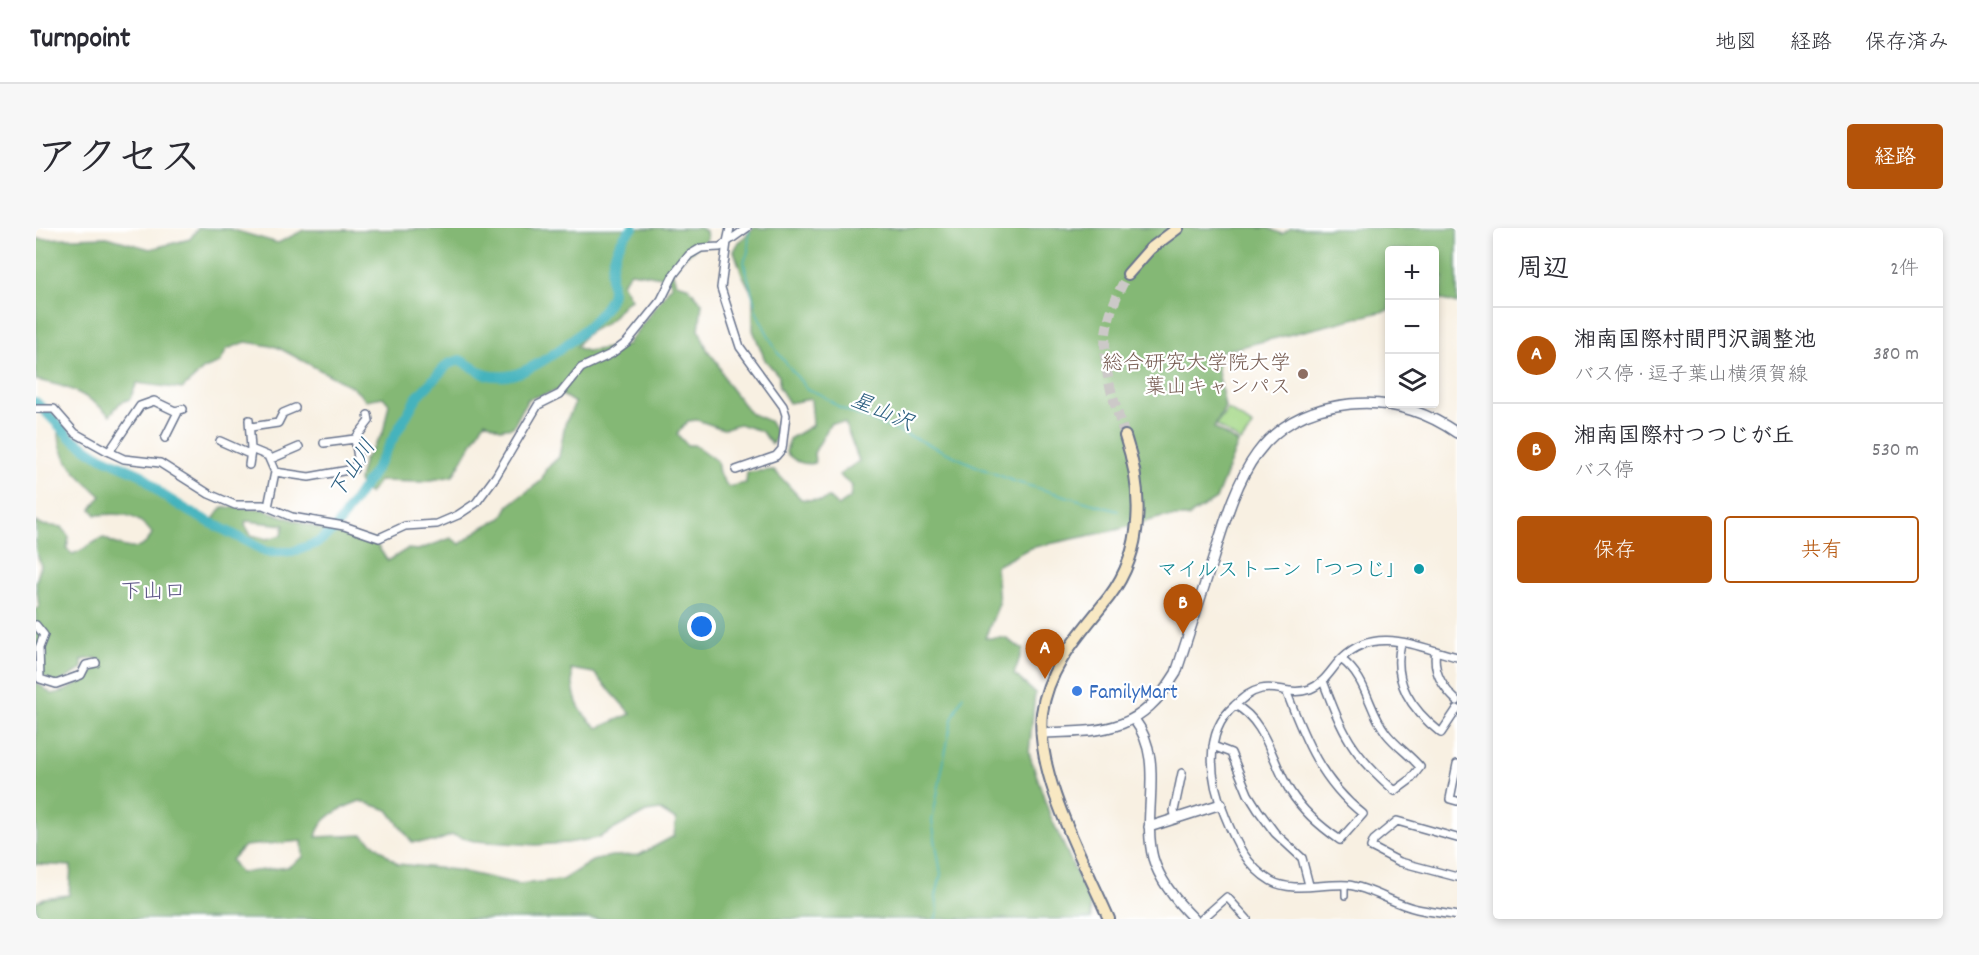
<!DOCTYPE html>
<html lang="ja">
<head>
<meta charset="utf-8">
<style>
  :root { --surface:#fff; --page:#f7f7f7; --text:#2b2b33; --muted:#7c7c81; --line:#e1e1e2; --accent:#b45309 }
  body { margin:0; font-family:Dekko,"Klee One",sans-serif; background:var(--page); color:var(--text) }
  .controls { position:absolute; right:18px; top:18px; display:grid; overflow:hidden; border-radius:6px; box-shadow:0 3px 9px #0003 }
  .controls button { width:54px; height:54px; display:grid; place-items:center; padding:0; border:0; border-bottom:2px solid var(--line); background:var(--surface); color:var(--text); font:30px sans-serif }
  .you { position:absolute; left:666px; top:399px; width:21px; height:21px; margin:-15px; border:4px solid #fff; border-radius:50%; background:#1a73e8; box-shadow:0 0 0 9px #1a73e833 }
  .badge { display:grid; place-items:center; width:39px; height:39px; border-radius:50%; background:var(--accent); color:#fff; font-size:20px; font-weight:700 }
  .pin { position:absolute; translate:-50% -50px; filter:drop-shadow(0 2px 3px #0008) }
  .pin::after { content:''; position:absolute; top:32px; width:21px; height:18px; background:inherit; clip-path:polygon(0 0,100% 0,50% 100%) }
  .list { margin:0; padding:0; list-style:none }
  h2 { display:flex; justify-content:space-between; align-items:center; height:78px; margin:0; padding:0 24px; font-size:26px }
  h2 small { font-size:20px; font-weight:400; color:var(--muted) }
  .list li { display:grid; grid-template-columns:39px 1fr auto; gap:18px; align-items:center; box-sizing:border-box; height:96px; padding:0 24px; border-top:2px solid var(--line) }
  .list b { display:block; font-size:22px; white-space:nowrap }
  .list p { margin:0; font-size:20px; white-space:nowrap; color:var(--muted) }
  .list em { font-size:20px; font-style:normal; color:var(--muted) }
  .actions { display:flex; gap:12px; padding:18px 24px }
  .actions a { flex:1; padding:14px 0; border:2px solid var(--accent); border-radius:6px; text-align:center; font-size:21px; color:var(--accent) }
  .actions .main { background:var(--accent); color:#fff }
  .icon { flex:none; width:33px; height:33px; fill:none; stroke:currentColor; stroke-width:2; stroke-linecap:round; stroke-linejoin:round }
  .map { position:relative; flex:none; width:1421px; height:691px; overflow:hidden; border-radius:6px }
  header { display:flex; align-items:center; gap:36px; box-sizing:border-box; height:84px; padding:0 30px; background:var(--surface); border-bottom:2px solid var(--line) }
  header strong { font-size:28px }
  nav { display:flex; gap:33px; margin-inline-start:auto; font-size:21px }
  .intro { display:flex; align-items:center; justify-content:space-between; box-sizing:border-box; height:144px; padding:0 36px }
  h1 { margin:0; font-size:42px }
  .button { padding:15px 27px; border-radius:6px; background:var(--accent); color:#fff; font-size:21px; font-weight:700 }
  main { display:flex; gap:36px; padding:0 36px }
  aside { flex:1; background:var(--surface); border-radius:6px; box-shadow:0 3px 9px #0003 }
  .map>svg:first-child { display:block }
</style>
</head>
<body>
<header>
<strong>Turnpoint</strong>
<nav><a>地図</a><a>経路</a><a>保存済み</a></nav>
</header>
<div class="intro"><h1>アクセス</h1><a class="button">経路</a></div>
<main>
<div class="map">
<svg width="1421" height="691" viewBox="0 0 1421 691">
  <rect width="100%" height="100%" fill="#fff"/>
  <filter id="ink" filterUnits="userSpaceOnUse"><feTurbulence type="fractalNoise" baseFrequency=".0167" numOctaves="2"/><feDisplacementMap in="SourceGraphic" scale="12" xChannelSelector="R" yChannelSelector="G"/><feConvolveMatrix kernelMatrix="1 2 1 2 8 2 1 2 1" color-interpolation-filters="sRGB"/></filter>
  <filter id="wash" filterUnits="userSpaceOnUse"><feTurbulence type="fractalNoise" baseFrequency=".008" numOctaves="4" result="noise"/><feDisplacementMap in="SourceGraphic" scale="24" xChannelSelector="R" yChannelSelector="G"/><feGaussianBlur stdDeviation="1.35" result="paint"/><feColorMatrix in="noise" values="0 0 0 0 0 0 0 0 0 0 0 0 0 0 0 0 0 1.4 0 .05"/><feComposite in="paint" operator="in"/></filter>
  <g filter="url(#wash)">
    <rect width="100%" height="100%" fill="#f8f0e2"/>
    <path fill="#a5d888" stroke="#608473" stroke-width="1.5" d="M1192,181l25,17 -12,16 -25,-17z"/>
    <path fill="#84b874" stroke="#507469" stroke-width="1.5" fill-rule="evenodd" d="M162,0l32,1 48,14 26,-13 396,-2 6,3 1,8 -25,20 -10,12 4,12 11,3 15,17 -3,27 9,21 9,11 10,21 23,30 19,8 9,14 -6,9 -11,-13 -22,-7 -16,5 -26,-9 -9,1 -11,13 10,11h7l23,16 2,12 9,14 18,-4 1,-11 27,-2 27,29 21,2 6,-4 10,9 12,-8 2,-12 -13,-11 20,-14 -14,-38h-14l-17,30 1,10c-12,3 -21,-2 -29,-10l3,-14 24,-14 -2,-26 -22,4 -10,-16v-11l-14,-16 -12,-30v-35l-11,-21 -8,-23 5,-9 15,-14h514l14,6 9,-6h166v76l-17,-5 4,-22 -9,-2 -1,-25h-44l-1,60 -169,42 -2,19 7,36 -11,21 24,15 -22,56 -28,18h-25l-47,13 -86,18 -34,18 3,38 -14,34h20l18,11 -9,25 21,19 -6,60 21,62 40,88 1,16h-1030l-1,-4 -23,2 -1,-14 8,-5 25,-3 2,-29 -35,-2v-182l16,12c18,-2 40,-18 50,-33l-7,-3 -13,2v9l-25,15 -21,-13v-61l3,-3 -3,-25 5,-17 -5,-14v-29l5,3 21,2 7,10 -2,12 5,5c11,-2 20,-13 32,-16 16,9 39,19 48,-5 -16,-21 -32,-20 -56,-18l-5,-6 10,-13c-19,-17 -43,-36 -42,-64l40,27 39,18 34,28 37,20 13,-18 40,2 58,20 54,12 14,20 19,-12 11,1 33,-12 9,6 23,-17 19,-9 7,-13 32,-24 5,-12 13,-12 6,-33 10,-21 -19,-12 -28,8 -15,28 -13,2 -15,-8 -32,55 -32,6 -42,-1 -10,13 -11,-12 6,-22 19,-27 6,-29 -6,-7 -17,3 -14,-13 -75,-40 -31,-5 -19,7 -7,14 -16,6 -22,20 -45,-6 -7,16 -10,4 -10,12c-25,-22 -42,-29 -74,-35v-141l71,-2 43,12 40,-10zM595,44l37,6 4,7 -46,61 -40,5 -10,-4c13,-20 19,-15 34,-27 8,-7 10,-15 21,-21l-9,-16zM210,293l38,4 -2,10 -15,4 -16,-4 -6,-10zM535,441l23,4 37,41 -33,14c-23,-18 -24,-31 -27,-59zM324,573l28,9 24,32h23l17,-7 22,6 62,4 31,-2 31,-5 48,-26 14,-2 16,10 -2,16 -35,19 -28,1 -19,5 -30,19 -44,4 -62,-14 -58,-6 -35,-29 -47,2c4,-21 26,-29 44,-36zM266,613l1,16 -15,10 -48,6 -9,-13 13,-14z"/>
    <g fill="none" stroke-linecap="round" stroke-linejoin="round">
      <path stroke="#44b3bd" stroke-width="1.5" d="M713,2l-1,22 -4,10 13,51 20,39 30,37 15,6 18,13 77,31 63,29 36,14 102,29
        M899,691l3,-7 -2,-16 5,-22 -9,-53 20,-102 11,-24"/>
      <path stroke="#44b3bd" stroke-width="10" d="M0,174l35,36 26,17 45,20 19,19 29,18 77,40h25l25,-9 18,-14 40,-59 42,-73 31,-33 12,-4c18,9 21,18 46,16 28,-2 93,-52 104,-77 4,-7 1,-15 1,-22 0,-17 8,-39 22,-49"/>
    </g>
  </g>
  <g filter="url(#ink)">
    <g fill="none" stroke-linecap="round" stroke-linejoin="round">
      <path stroke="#ccc9c8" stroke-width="10" stroke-dasharray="10 5" stroke-linecap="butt" d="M1089,208c-21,-66 -33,-98 3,-162"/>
      <g stroke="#68738c" stroke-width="8">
        <path id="pedestrian" d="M1309,668v-11"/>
      </g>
      <g stroke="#68738c" stroke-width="10">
        <path id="minor" d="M0,181h18l21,24 34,19 15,7 36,4 49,31 26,11h28l29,12 52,9 35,12 26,-12 32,-2 21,-9 18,-12 20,-27 42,-71 22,-11 21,-26 30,-14 16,-12 34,-42 13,-26 15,-19 12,-7 19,-1 7,-5 3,-14
          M213,192l2,29 17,7 7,16 -7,35
          M215,199l27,-4 5,-10 12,-5
          M129,210l13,-26
          M319,211l14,-18 -1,-6
          M184,213l27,12 6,-3
          M73,224l31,-46 14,-5 21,10 8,-2
          M235,231l28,-12
          M213,237l2,-14
          M700,242l40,-14 6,-7 4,-34 -3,-9 -43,-59 -19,-59 6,-46 20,-14
          M239,244l34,5 45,-8 4,-11 -3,-19 -31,4
          M0,397l8,10 -5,13 1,31 16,5 25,-9 5,-10 10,-2
          M1365,415c-9,39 10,66 40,90l16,-24
          M1400,423c-4,21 7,37 21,50
          M1421,429c-40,-10 -81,-32 -115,1 -11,11 -17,25 -32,31 -20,7 -32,-4 -49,0 -12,3 -18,9 -27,17 -31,27 -24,75 -9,110 10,25 22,51 46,65 21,12 54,2 77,4 24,3 45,19 69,24 13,3 27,4 40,7
          M1287,453c20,53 28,72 72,110l15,-11 10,-13c-10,-12 -24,-21 -34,-34 -19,-25 -18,-54 -45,-74
          M1199,477c31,16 37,57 55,86 12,19 31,36 50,49l23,-26c-41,-32 -58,-74 -76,-121
          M1177,518l18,7 17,41 10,16 17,23 27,25 7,27
          M1421,536l-7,35 7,2
          M1140,591l-2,-8 8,-38
          M1421,610l-60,-17 -23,19 -3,7 29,15 57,15
          M1166,691l25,-22 20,22"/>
      </g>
      <g stroke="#68738c" stroke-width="12">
        <path id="tertiary" d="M1098,491c32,42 7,92 19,139 7,24 24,44 41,61
          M1005,505c65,-2 98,0 135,-60 12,-38 25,-76 37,-114 24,-77 42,-145 137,-155 40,-4 74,6 107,29
          M1113,599l72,-23"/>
      </g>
      <g stroke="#68738c" stroke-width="14">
        <path id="secondary" d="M1092,46l22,-25 28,-21
          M1073,691c-25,-58 -74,-144 -67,-206 6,-47 39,-80 67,-116 36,-47 34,-108 16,-161"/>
      </g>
      <use href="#pedestrian" stroke="#fff" stroke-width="5"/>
      <use href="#minor" stroke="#fff" stroke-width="7"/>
      <use href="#tertiary" stroke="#fff" stroke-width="9"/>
      <use href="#secondary" stroke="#f8e8c3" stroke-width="10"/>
    </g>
  </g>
  <circle fill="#8d6e63" stroke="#fff" stroke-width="2" cx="1267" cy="146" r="6"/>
  <circle fill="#0f9aa8" stroke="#fff" stroke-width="2" cx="1383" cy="341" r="6"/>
  <circle fill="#3f7fe0" stroke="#fff" stroke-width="2" cx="1041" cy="463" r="6"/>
  <g text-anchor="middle" stroke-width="4.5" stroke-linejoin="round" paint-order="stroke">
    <g font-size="21" fill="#785e54" stroke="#fff" text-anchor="end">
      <text x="1255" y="141">総合研究大学院大学<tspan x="1255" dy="24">葉山キャンパス</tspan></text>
    </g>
    <g font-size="21" fill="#0d838f" stroke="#fff" text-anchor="end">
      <text x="1371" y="348">マイルストーン「つつじ」</text>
    </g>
    <g font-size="21" fill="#366cbe" stroke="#fff" text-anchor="start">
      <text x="1053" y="470">FamilyMart</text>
    </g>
    <g font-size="22" font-style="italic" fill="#295d7f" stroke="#fff">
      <text transform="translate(847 182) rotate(23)" y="8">星山沢</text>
      <text transform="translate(315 240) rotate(-57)" y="8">下山川</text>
    </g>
    <g font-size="22" fill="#5e5788" stroke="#fff">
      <text x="117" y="370">下山口</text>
    </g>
  </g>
</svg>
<div class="controls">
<button>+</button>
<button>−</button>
<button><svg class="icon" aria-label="layers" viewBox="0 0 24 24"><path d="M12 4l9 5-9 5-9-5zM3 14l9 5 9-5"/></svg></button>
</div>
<div class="you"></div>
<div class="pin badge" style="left:1009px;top:451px">A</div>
<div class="pin badge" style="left:1147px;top:406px">B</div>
</div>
<aside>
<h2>周辺<small>2件</small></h2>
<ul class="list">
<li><span class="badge">A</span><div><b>湘南国際村間門沢調整池</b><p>バス停 · 逗子葉山横須賀線</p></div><em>380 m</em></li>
<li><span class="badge">B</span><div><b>湘南国際村つつじが丘</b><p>バス停</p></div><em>530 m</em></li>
</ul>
<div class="actions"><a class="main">保存</a><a>共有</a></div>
</aside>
</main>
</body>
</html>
